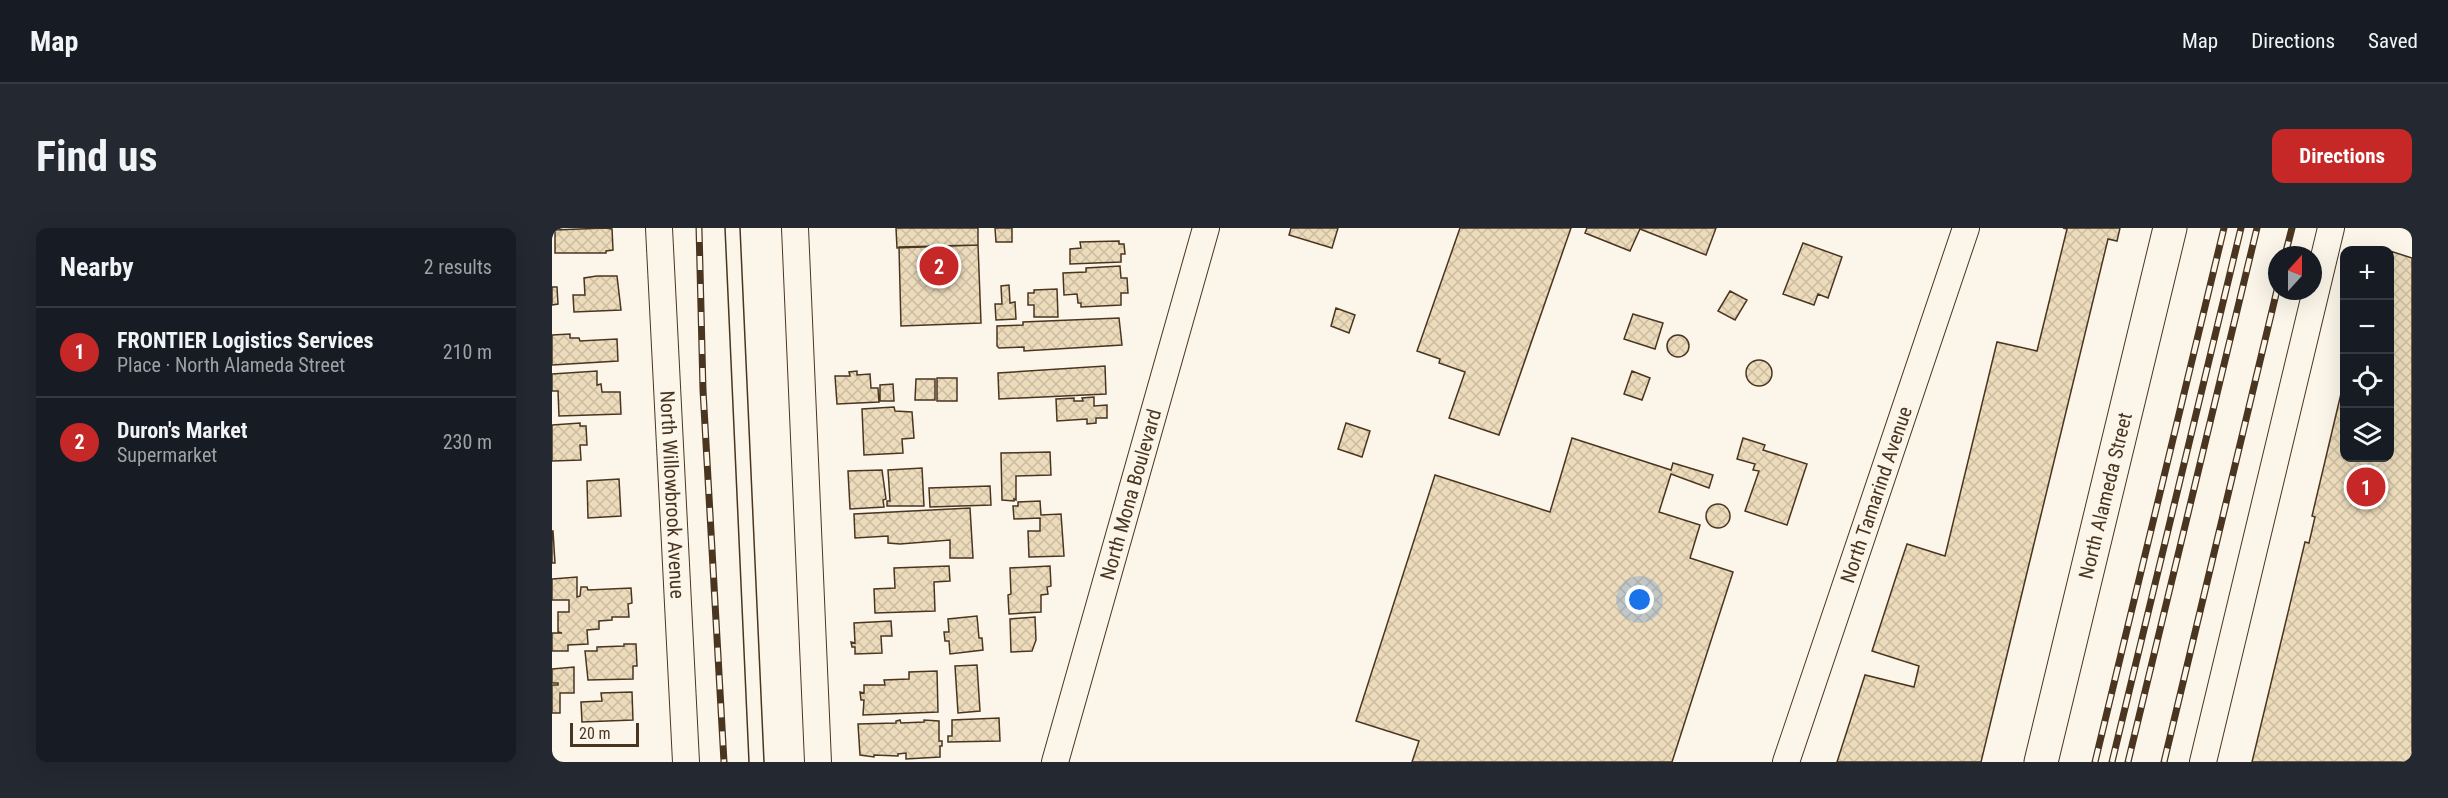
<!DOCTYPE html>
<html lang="en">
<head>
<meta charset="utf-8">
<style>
  :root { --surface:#171b24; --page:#242831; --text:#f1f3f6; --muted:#9ea1a6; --line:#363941; --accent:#c62828 }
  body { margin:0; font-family:"Roboto Condensed",sans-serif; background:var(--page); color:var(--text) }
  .controls { position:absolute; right:18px; top:18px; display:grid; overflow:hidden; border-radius:12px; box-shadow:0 6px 24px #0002 }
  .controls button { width:54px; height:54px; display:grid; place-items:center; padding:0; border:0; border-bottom:2px solid var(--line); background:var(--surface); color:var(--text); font:30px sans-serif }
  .compass { position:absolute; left:1716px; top:18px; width:54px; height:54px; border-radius:50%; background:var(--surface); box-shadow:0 6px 24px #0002; rotate:21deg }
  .scale { position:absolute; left:18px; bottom:15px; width:69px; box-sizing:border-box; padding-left:6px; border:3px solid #4a3520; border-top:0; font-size:16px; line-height:21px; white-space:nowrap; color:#4a3520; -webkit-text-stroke:4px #fbf6e9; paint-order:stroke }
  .you { position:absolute; left:1088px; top:372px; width:21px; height:21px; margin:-15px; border:4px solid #fff; border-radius:50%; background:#1a73e8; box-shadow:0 0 0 9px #1a73e833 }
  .badge { display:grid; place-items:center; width:39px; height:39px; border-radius:50%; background:var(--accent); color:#fff; font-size:20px; font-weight:700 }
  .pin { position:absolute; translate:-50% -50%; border:3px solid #fff; box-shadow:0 2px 6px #0006 }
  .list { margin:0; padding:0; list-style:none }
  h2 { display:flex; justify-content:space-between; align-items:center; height:78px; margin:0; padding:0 24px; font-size:26px }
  h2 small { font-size:20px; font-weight:400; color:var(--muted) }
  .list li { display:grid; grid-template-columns:39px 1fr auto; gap:18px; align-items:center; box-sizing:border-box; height:90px; padding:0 24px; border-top:2px solid var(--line) }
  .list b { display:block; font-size:22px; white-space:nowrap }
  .list p { margin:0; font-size:20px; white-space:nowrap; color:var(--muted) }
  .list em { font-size:20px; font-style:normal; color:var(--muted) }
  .icon { flex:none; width:33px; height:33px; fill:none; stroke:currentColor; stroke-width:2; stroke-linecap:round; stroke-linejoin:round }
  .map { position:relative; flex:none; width:1860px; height:534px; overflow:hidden; border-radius:12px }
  header { display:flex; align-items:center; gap:36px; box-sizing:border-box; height:84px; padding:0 30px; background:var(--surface); border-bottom:2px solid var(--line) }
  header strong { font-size:28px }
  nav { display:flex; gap:33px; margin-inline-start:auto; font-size:21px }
  .intro { display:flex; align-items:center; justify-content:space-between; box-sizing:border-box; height:144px; padding:0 36px }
  h1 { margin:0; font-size:42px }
  .button { padding:15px 27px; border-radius:12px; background:var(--accent); color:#fff; font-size:21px; font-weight:700 }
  main { display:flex; gap:36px; padding:0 36px }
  aside { flex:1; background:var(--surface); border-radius:12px; box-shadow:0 6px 24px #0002 }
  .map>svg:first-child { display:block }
</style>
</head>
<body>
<header>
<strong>Map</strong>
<nav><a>Map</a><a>Directions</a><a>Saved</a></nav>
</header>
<div class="intro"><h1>Find us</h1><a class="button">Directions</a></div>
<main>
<aside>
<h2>Nearby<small>2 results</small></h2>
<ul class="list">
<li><span class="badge">1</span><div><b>FRONTIER Logistics Services</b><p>Place · North Alameda Street</p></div><em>210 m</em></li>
<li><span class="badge">2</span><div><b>Duron's Market</b><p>Supermarket</p></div><em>230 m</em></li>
</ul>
</aside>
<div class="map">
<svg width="1860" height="534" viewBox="0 0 1860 534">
  <defs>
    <pattern id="building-cross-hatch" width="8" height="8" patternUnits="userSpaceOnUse" patternTransform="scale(1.5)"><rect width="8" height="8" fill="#ecdcbc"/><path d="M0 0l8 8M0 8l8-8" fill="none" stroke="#ccbda1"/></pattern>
  </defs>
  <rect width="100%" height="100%" fill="#fbf6e9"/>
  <path fill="url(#building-cross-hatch)" stroke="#4a3520" stroke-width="1.5" d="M53,0l7,1 1,21 -7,1v2h-51v-23z
    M344,0h82v17l-81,3z
    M443,0h17v14h-16z
    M739,0h47l-6,20 -43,-13z
    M908,0h111l-72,207 -50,-17 16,-46 -26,-9 1,-4 -23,-8z
    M1035,0h129l-10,27 -66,-26 -10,22 -45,-18z
    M1511,0h57l-3,13 -9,-2 -127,523h-144l28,-87 49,12 5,-21 -47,-15 26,-80 9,-27 38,12 52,-214 40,9 30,-122z
    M567,13v3h5l1,10h-4v8l-51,2v-15l11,-1 -1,-6z
    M1251,15l39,14 -14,41 -10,-4 -4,11 -31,-11z
    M426,17l3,78 -80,3 -2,-79z
    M1838,23l22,7v504h-160l53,-220 4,1 6,-26 -3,-1 32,-135v77h46z
    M568,38l1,12h6l1,15h-7v12l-40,2v-4h-3l-1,-9 -13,1 -1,-22 23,-1v-4z
    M45,48h20l4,34 -47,2 -1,-17h12l-1,-17z
    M457,57l1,18 5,-1 1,17 -20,1 -1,-16h7l-1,-18z
    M0,59h5l1,17 -6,1z
    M505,61l1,28h-24v-12h-6v-12h6v-3z
    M1178,63l17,9 -12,20 -17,-9z
    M784,80l19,7 -6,18 -18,-7z
    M1081,86l30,9 -8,26 -31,-10z
    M567,90l3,27 -98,6v-4l-25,1 -2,-2v-20l26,-1v-3z
    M18,106v4h9l1,3 37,-2 1,22 -66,4v-30z
    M1115 118a11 11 0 1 1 22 0a11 11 0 1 1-22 0Z
    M1194 145a13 13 0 1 1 26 0a13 13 0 1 1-26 0Z
    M553,138l1,28 -107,5 -1,-26z
    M45,143v14l4,-1 1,8h18l1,22 -62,2 -1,-25h-6v-17z
    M305,143v4l13,-1 1,14h7l1,14 -42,2 -2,-28h15l-1,-4z
    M1080,143l18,7 -8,22 -18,-6z
    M385,150h20v23h-20z
    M364,151h19v21h-20z
    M341,156l1,17h-14v-16z
    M542,169v9l13,-1v13h-11v5l-9,1v-5l-30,2 -1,-22 18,-1v3h9l-1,-3z
    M342,179l1,4 17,1 2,26 -12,1 1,14 -39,2 -2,-46z
    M28,195v3h6l1,19h-7l1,15 -29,1v-36z
    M794,195l24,8 -8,26 -24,-8z
    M1020,210l99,32 2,-7 40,12 -4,13 -38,-14 -12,38 41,13 -10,33 43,14 -61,190h-260l7,-21 -63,-20 79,-246 115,37z
    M1191,210l22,7 -2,5 44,14 -20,61 -42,-14 14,-40 -6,-1 2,-6 -18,-5z
    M498,224l1,23 -35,1v24l-2,-1v2l-12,-1 -1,-47z
    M370,240l2,38h-37v-5h3l-2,-31z
    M330,242l4,29 -3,1 1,7 -34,2 -2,-38z
    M67,251l2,37 -33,2 -1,-37z
    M438,258l1,19 -61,2 -1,-19z
    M488,273l1,14 20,-1 3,42 -35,1 -1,-26h12v-13l-26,1 -1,-13h5v-4z
    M1154 288a12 12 0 1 1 24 0a12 12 0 1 1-24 0Z
    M418,280l3,50h-23v-18l-50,4 -12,-1v-7l-33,2 -1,-24z
    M0,303h1l2,32h-3z
    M397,338l1,15 -16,1 1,29 -60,2 -1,-24 21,-1 -1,-20z
    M498,338l1,20 -4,1 1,7 -7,1v17l-32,2 -1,-19 3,-1 -1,-26z
    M25,349v20l3,-1 1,-9h6l1,3 43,-2 1,15 -4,1 1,13h-17v3l-13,1v8l-12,1 1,14 -20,1v6h-16v-18h10l-4,-1v-20h11v-12h-17v-21z
    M425,388l2,22h3l1,12 -33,4 -1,-13h-4l-1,-9h5l-1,-13z
    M483,389l1,23 -4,11 -21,1 -1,-33z
    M339,393l1,15h-11l1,17 -27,1v-7h-3l-1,-5 4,1 -1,-20z
    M72,416h12l1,22h-4v13l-45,1 -3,-29h12v-4l27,-1z
    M425,437l3,46 -22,2 -3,-47z
    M22,439v26h-14v20h-8v-28h6v-2h-6v-14z
    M385,443l1,41 -75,3 1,-15h-3l-1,-8 4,1v-8h21l-1,-5 25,-1v-7z
    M80,464l1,28 -51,2 -1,-20 21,-1 -1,-8z
    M447,490l1,23 -52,1v-6h4v-16z
    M348,492l1,3 23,-1v-2l15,1v20h3v5h-2v11l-34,2v-6l-8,1v2l-24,-1v2l-14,-2 -2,-31 38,-1v-2z"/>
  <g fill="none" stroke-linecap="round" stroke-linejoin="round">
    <g stroke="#4a3520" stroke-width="28">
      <g id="minor">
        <path id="s1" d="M107,0l27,534"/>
        <path d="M243,0l23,534"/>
        <path id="s2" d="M503,534l151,-534"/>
        <path id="s3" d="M1234,534l180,-534"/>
        <path d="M1651,534l128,-534"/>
      </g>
    </g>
    <g stroke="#4a3520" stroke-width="35">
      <g id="major">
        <path id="s4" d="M1489,534l129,-534"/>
      </g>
    </g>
    <use href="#minor" stroke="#fbf6e9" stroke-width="26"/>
    <use href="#major" stroke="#fbf6e9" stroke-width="33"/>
    <path stroke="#4a3520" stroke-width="1.5" d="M173,0l24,534
      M188,0l24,534"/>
    <g stroke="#4a3520" stroke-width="7">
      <path id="rail" d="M147,0l4,162 21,372
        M1733,27l7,-27
        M1543,534l129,-534
        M1560,534l129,-534
        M1576,534l129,-534
        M1612,534l113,-472"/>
    </g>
    <use href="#rail" stroke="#fbf6e9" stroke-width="4.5" stroke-dasharray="14" stroke-linecap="butt"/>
  </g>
  <g text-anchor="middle" stroke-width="4.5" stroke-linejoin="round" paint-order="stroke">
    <g font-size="20" fill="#4a3520" stroke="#fbf6e9">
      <text dy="7" stroke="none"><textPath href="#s1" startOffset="267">North Willowbrook Avenue</textPath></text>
      <text dy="7" stroke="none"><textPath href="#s2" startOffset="278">North Mona Boulevard</textPath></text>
      <text dy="7" stroke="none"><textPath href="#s3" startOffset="282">North Tamarind Avenue</textPath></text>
      <text dy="7" stroke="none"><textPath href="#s4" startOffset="274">North Alameda Street</textPath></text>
    </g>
  </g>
</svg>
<div class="controls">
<button>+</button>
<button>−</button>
<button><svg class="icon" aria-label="locate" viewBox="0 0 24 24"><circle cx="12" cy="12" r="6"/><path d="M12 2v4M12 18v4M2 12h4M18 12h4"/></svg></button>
<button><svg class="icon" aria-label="layers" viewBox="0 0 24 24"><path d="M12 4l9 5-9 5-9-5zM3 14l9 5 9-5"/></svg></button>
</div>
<svg class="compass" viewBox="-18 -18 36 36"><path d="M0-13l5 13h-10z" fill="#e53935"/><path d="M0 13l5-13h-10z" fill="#9ea1a6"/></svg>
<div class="scale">20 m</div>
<div class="you"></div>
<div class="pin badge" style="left:1814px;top:259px">1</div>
<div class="pin badge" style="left:387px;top:38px">2</div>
</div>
</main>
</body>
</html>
